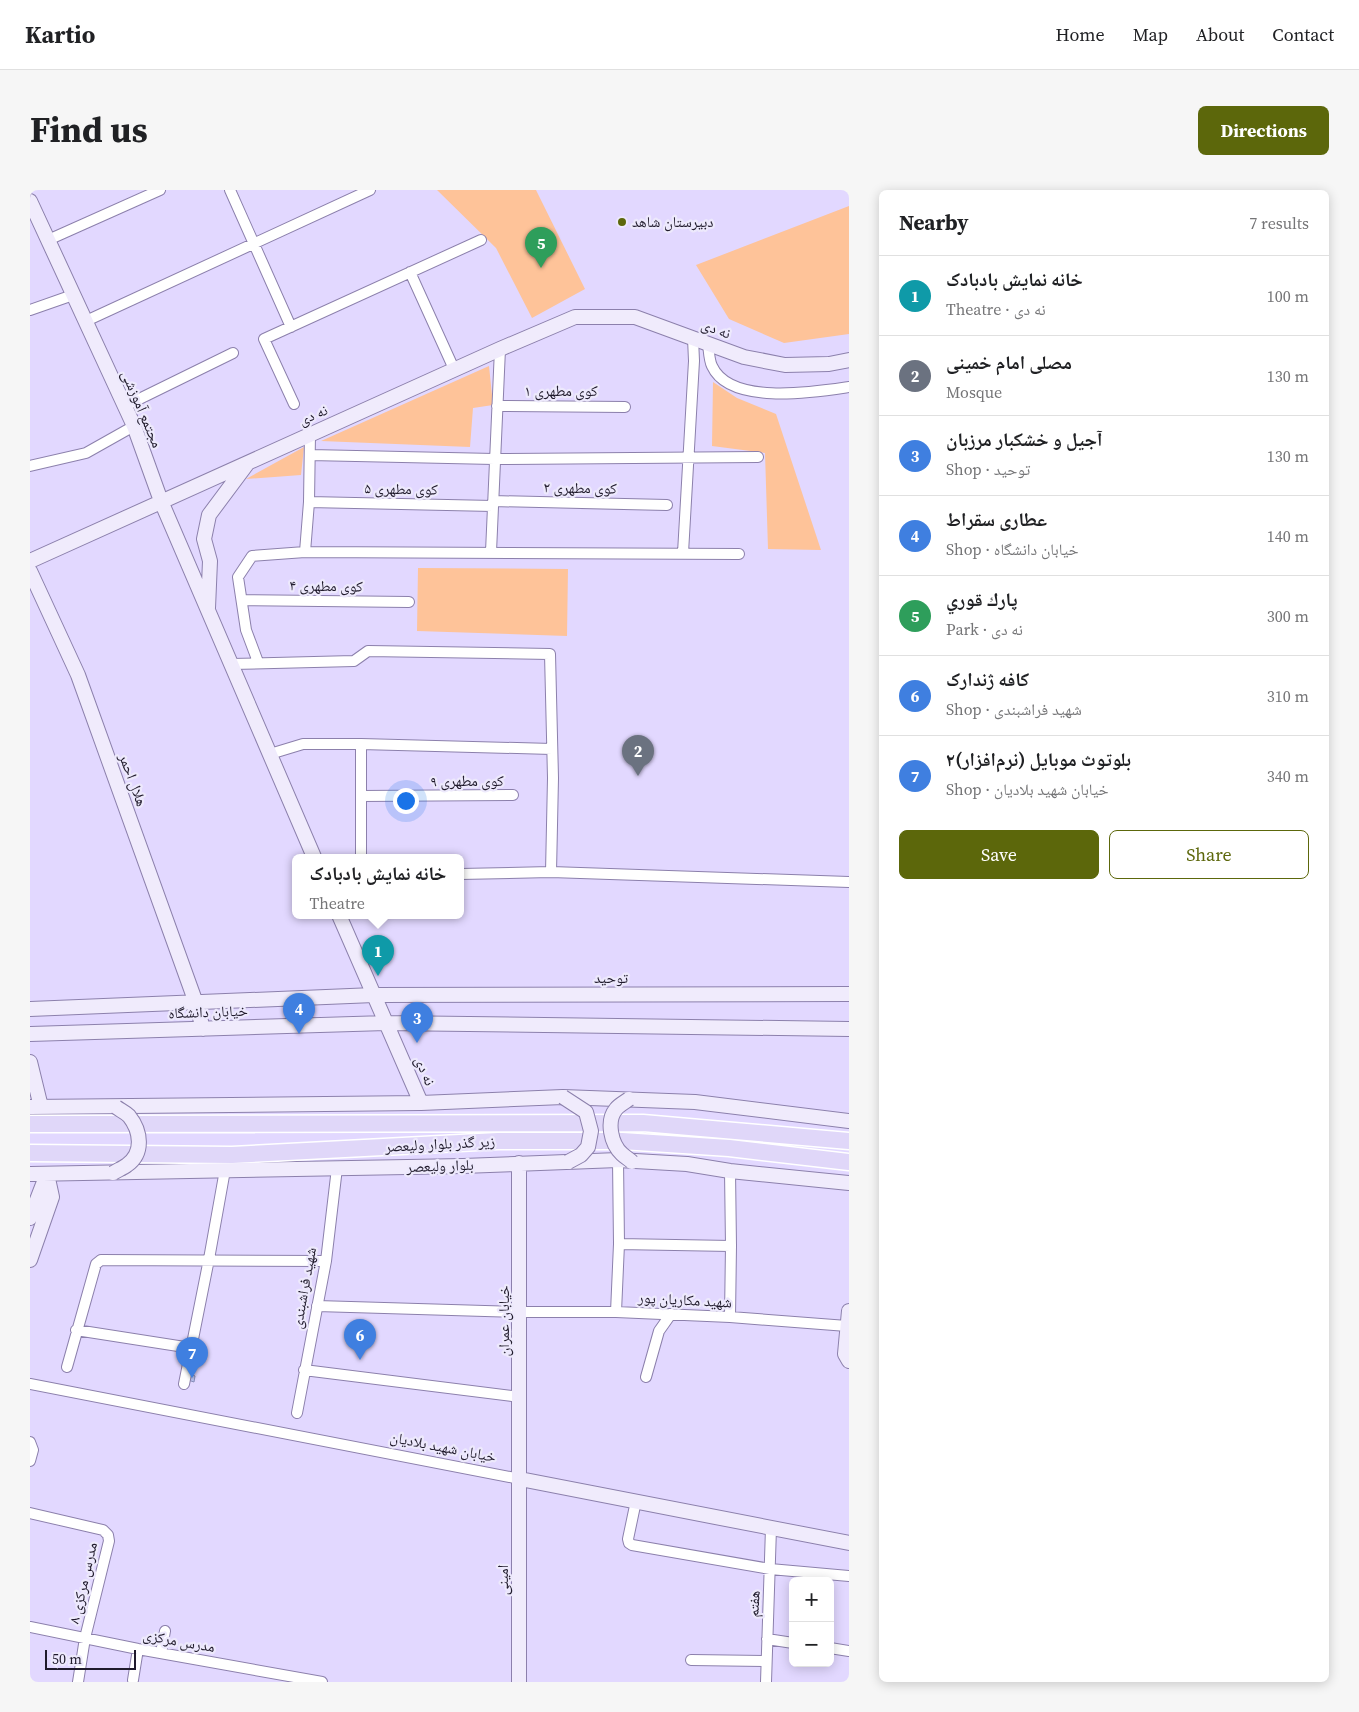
<!DOCTYPE html>
<html lang="en">
<head>
<meta charset="utf-8">
<style>
  :root { --surface:#fff; --page:#f6f6f6; --text:#202124; --muted:#757577; --line:#e0e0e0; --accent:#5c670b }
  body { margin:0; font-family:"Source Serif 4","Noto Naskh Arabic",serif; background:var(--page); color:var(--text) }
  .controls { position:absolute; right:15px; bottom:15px; display:grid; overflow:hidden; border-radius:8px; box-shadow:0 2px 12px #0003 }
  .controls button { width:45px; height:45px; display:grid; place-items:center; padding:0; border:0; border-bottom:1px solid var(--line); background:var(--surface); color:var(--text); font:25px sans-serif }
  .scale { position:absolute; left:15px; bottom:12px; width:91px; box-sizing:border-box; padding-left:5px; border:2px solid #201b2c; border-top:0; font-size:14px; line-height:18px; white-space:nowrap; color:#201b2c; -webkit-text-stroke:4px #ede9fc; paint-order:stroke }
  .you { position:absolute; left:375px; top:610px; width:18px; height:18px; margin:-12px; border:4px solid #fff; border-radius:50%; background:#1a73e8; box-shadow:0 0 0 8px #1a73e833 }
  .badge { display:grid; place-items:center; width:32px; height:32px; border-radius:50%; background:var(--accent); color:#fff; font-size:16px; font-weight:700 }
  .pin { position:absolute; translate:-50% -41px; filter:drop-shadow(0 1px 2px #0008) }
  .pin::after { content:''; position:absolute; top:26px; width:18px; height:15px; background:inherit; clip-path:polygon(0 0,100% 0,50% 100%) }
  .popup { position:absolute; left:262px; top:664px; width:172px; height:65px; box-sizing:border-box; display:grid; place-content:center; border-radius:8px; background:var(--surface); filter:drop-shadow(0 1px 4px #0005); font-size:16px; white-space:nowrap; color:var(--muted) }
  .popup b { font-size:19px; color:var(--text) }
  .popup::after { content:''; position:absolute; left:50%; top:100%; margin-left:-10px; border:10px solid transparent; border-top-color:var(--surface) }
  .list { margin:0; padding:0; list-style:none }
  h2 { display:flex; justify-content:space-between; align-items:center; height:65px; margin:0; padding:0 20px; font-size:21px }
  h2 small { font-size:16px; font-weight:400; color:var(--muted) }
  .list li { display:grid; grid-template-columns:32px 1fr auto; gap:15px; align-items:center; box-sizing:border-box; height:80px; padding:0 20px; border-top:1px solid var(--line) }
  .list b { display:block; font-size:19px; white-space:nowrap }
  .list p { margin:0; font-size:16px; white-space:nowrap; color:var(--muted) }
  .list em { font-size:16px; font-style:normal; color:var(--muted) }
  .actions { display:flex; gap:10px; padding:15px 20px }
  .actions a { flex:1; padding:11px 0; border:1px solid var(--accent); border-radius:8px; text-align:center; font-size:18px; color:var(--accent) }
  .actions .main { background:var(--accent); color:#fff }
  .map { position:relative; flex:none; width:819px; height:1492px; overflow:hidden; border-radius:8px }
  header { display:flex; align-items:center; gap:30px; box-sizing:border-box; height:70px; padding:0 25px; background:var(--surface); border-bottom:1px solid var(--line) }
  header strong { font-size:24px }
  nav { display:flex; gap:28px; margin-inline-start:auto; font-size:18px }
  .intro { display:flex; align-items:center; justify-content:space-between; box-sizing:border-box; height:120px; padding:0 30px }
  h1 { margin:0; font-size:35px }
  .button { padding:12px 22px; border-radius:8px; background:var(--accent); color:#fff; font-size:18px; font-weight:700 }
  main { display:flex; gap:30px; padding:0 30px }
  aside { flex:1; background:var(--surface); border-radius:8px; box-shadow:0 2px 12px #0003 }
  .map>svg:first-child { display:block }
</style>
</head>
<body>
<header>
<strong>Kartio</strong>
<nav><a>Home</a><a>Map</a><a>About</a><a>Contact</a></nav>
</header>
<div class="intro"><h1>Find us</h1><a class="button">Directions</a></div>
<main>
<div class="map">
<svg width="819" height="1492" viewBox="0 0 819 1492">
  <rect width="100%" height="100%" fill="#e2d8ff"/>
  <path fill="#fec399" d="M407,0h99l49,99 -53,29 -36,-70z
    M819,16v128l-65,9 -55,-24 -33,-54z
    M459,176l4,39 -20,3 -3,39 -149,-6z
    M683,192l24,16 39,16 45,136 -53,-1 -3,-96 -53,-7z
    M274,257l-3,28 -55,4z
    M388,378l150,1 -1,67 -150,-5z"/>
  <path fill="#bec6f5" stroke="#888fbc" d="M161,1184l4,2 -1,6 -6,-2z"/>
  <g fill="none" stroke-linecap="round" stroke-linejoin="round">
    <g stroke="#8c80ac" stroke-width="12">
      <path id="street" d="M200,0l61,137
        M18,50l112,-50
        M380,82l44,97
        M0,120l43,-15
        M56,131l284,-131
        M678,154c1,7 1,16 4,22 18,40 103,26 137,21
        M264,214l-30,-65 217,-99
        M95,216l108,-53
        M467,216l128,1
        M280,265l184,4 264,-2
        M0,276l56,-13 48,-27
        M463,311l174,4
        M279,312l184,4
        M275,362l4,-50 1,-68
        M461,362l9,-203
        M653,363l11,-192 -1,-23
        M212,410l167,2
        M228,472l-12,-32 -8,-53 14,-21 53,-4 434,2
        M201,474l123,-3 14,-10 182,3 3,124 -2,94
        M331,554v113
        M240,564l33,-10h58l191,5
        M331,606l152,-1
        M430,684l91,-2 298,10
        M700,981l1,75 -1,71
        M589,1054l112,2
        M287,1116l203,6h96l114,5 117,9
        M586,1122l3,-68 -1,-84
        M46,1140l115,18
        M37,1177l29,-103 5,-4 225,1
        M274,1180l216,27
        M616,1187l13,-46 12,-17
        M0,1194l490,95
        M154,1194l25,-125 16,-89
        M267,1223l29,-152 11,-93
        M0,1252l3,8 -3,11
        M606,1311l-8,38 1,4 3,2 138,24 79,7
        M0,1323l73,17 5,5 1,6 -24,97 -7,44
        M0,1437l108,22 184,33
        M737,1449l26,4
        M800,1458l19,3
        M131,1463l4,-22
        M661,1470l75,1
        M103,1490l5,-31
        M736,1492l5,-154"/>
    </g>
    <g stroke="#8c80ac" stroke-width="16">
      <path id="secondary" d="M0,11l104,225 27,75 153,356
        M0,371l470,-212 75,-32h60l109,40 41,8 44,-1 20,-4
        M0,381l48,104 118,328 7,26
        M178,418l2,-47 -6,-22 5,-24 38,-51
        M309,725l82,188
        M0,819l344,-14 475,-1
        M0,844l356,-11 463,6
        M0,872l11,45
        M0,917l391,-4 142,-6 132,5 154,19
        M489,973v519
        M0,984l433,-8 155,-6 69,4 43,7 119,12
        M0,1028l17,-44 5,23 -22,63
        M819,1121l-4,43 4,7
        M490,1289l329,64"/>
    </g>
    <g stroke="#fff" stroke-width="19">
      <path id="primary" d="M0,934l613,-1 206,18
        M0,963l202,2 266,-14h124l107,7 120,14"/>
    </g>
    <use href="#street" stroke="#fff" stroke-width="10"/>
    <use href="#secondary" stroke="#f0ebfc" stroke-width="14"/>
    <use href="#primary" stroke="#e0d7f9" stroke-width="16"/>
    <g stroke="#8c80ac" stroke-width="16" stroke-linecap="butt">
      <path id="secondary-bridge" d="M533,907l23,15 5,19 -3,16 -7,8 -13,7
        M599,909c-4,3 -10,6 -13,10 -10,12 -5,35 6,45 3,3 7,5 10,8
        M83,983c5,-3 10,-5 14,-8 17,-12 14,-34 2,-49 -4,-4 -9,-6 -13,-9"/>
    </g>
    <use href="#secondary-bridge" stroke="#f0ebfc" stroke-width="14"/>
  </g>
  <circle fill="#5c670b" stroke="#ede9fc" stroke-width="2" cx="592" cy="32" r="5"/>
  <g text-anchor="middle" stroke-width="4.5" stroke-linejoin="round" paint-order="stroke">
    <g font-size="15" fill="#201b2c" stroke="#ede9fc" text-anchor="start">
      <text x="602" y="37">دبیرستان شاهد</text>
    </g>
    <g font-size="15" fill="#201b2c" stroke="#ede9fc">
      <text transform="translate(686 139) rotate(20)" y="5">نه دی</text>
      <text x="531" y="206">کوی مطهری ۱</text>
      <text transform="translate(112 219) rotate(67)" y="5">مجتمع آموزشی</text>
      <text transform="translate(283 225) rotate(-24)" y="5">نه دی</text>
      <text transform="translate(550 298) rotate(1)" y="5">کوی مطهری ۲</text>
      <text transform="translate(371 299) rotate(1)" y="5">کوی مطهری ۵</text>
      <text transform="translate(296 396) rotate(1)" y="5">کوی مطهری ۴</text>
      <text transform="translate(103 590) rotate(70)" y="5">هلال احمر</text>
      <text x="437" y="596">کوی مطهری ۹</text>
      <text x="581" y="793">توحید</text>
      <text transform="translate(178 822) rotate(-2)" y="5">خیابان دانشگاه</text>
      <text transform="translate(395 881) rotate(67)" y="5">نه دی</text>
      <text transform="translate(410 954) rotate(-3)" y="5">زیر گذر بلوار ولیعصر</text>
      <text transform="translate(410 976) rotate(-2)" y="5">بلوار ولیعصر</text>
      <text transform="translate(274 1098) rotate(-80)" y="5">شهید فراشبندی</text>
      <text transform="translate(655 1110) rotate(3)" y="5">شهید مکاریان پور</text>
      <text transform="translate(474 1131) rotate(-90)" y="5">خیابان عمران</text>
      <text transform="translate(413 1257) rotate(11)" y="5">خیابان شهید بلادیان</text>
      <text transform="translate(473 1390) rotate(-90)" y="5">امینی</text>
      <text transform="translate(53 1393) rotate(-77)" y="5">مدرس مرکزی ۸</text>
      <text transform="translate(724 1414) rotate(-87)" y="5">هفتم</text>
      <text transform="translate(149 1451) rotate(10)" y="5">مدرس مرکزی</text>
    </g>
  </g>
</svg>
<div class="controls">
<button>+</button>
<button>−</button>
</div>
<div class="scale">50 m</div>
<div class="you"></div>
<div class="pin badge" style="left:348px;top:786px;background:#0f9aa8">1</div>
<div class="popup"><b>خانه نمایش بادبادک</b>Theatre</div>
<div class="pin badge" style="left:608px;top:586px;background:#6b7280">2</div>
<div class="pin badge" style="left:387px;top:853px;background:#3f7fe0">3</div>
<div class="pin badge" style="left:269px;top:844px;background:#3f7fe0">4</div>
<div class="pin badge" style="left:511px;top:78px;background:#2e9e5b">5</div>
<div class="pin badge" style="left:330px;top:1170px;background:#3f7fe0">6</div>
<div class="pin badge" style="left:162px;top:1188px;background:#3f7fe0">7</div>
</div>
<aside>
<h2>Nearby<small>7 results</small></h2>
<ul class="list">
<li><span class="badge" style="background:#0f9aa8">1</span><div><b>خانه نمایش بادبادک</b><p>Theatre · نه دی</p></div><em>100 m</em></li>
<li><span class="badge" style="background:#6b7280">2</span><div><b>مصلی امام خمینی</b><p>Mosque</p></div><em>130 m</em></li>
<li><span class="badge" style="background:#3f7fe0">3</span><div><b>آجیل و خشکبار مرزبان</b><p>Shop · توحید</p></div><em>130 m</em></li>
<li><span class="badge" style="background:#3f7fe0">4</span><div><b>عطاری سقراط</b><p>Shop · خیابان دانشگاه</p></div><em>140 m</em></li>
<li><span class="badge" style="background:#2e9e5b">5</span><div><b>پارك قوري</b><p>Park · نه دی</p></div><em>300 m</em></li>
<li><span class="badge" style="background:#3f7fe0">6</span><div><b>کافه ژندارک</b><p>Shop · شهید فراشبندی</p></div><em>310 m</em></li>
<li><span class="badge" style="background:#3f7fe0">7</span><div><b>بلوتوث موبایل (نرم‌افزار)۲</b><p>Shop · خیابان شهید بلادیان</p></div><em>340 m</em></li>
</ul>
<div class="actions"><a class="main">Save</a><a>Share</a></div>
</aside>
</main>
</body>
</html>
